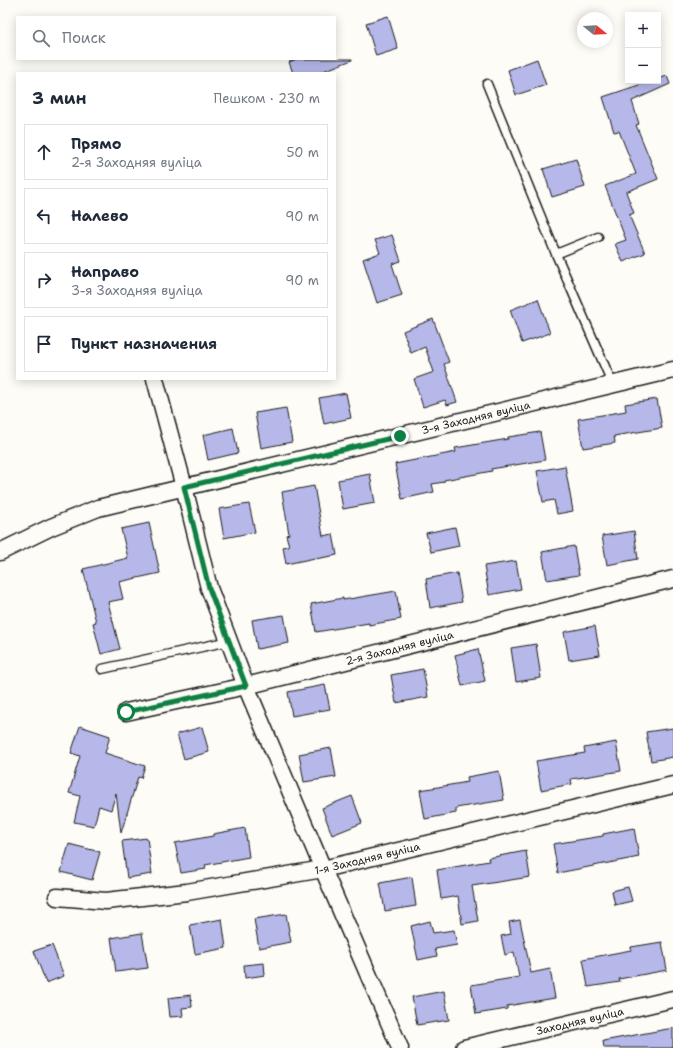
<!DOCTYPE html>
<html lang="ru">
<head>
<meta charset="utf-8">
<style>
  :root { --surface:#fff; --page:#f2f2f3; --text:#1f2937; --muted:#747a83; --line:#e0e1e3 }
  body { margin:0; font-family:"Shantell Sans",sans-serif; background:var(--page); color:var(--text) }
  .controls { position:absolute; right:12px; top:12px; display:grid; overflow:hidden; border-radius:0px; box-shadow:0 2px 10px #0003 }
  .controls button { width:36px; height:36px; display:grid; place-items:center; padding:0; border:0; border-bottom:1px solid var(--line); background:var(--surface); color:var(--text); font:20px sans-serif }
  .compass { position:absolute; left:577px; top:12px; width:36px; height:36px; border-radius:50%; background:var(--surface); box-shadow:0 2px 10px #0003; rotate:108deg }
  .stop { position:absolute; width:12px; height:12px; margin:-9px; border:3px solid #0b8043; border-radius:50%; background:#fff }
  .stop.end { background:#0b8043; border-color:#fff; box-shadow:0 1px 4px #0008 }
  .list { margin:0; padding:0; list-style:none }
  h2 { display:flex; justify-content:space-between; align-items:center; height:52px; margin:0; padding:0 16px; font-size:17px }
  h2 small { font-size:13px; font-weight:400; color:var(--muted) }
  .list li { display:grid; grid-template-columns:26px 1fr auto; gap:12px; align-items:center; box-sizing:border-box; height:56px; margin:0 8px 8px; padding:0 8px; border:1px solid var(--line); border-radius:0px }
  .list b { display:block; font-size:15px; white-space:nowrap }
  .list p { margin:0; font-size:13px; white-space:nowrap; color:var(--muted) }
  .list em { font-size:13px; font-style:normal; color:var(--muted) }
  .icon { flex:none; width:22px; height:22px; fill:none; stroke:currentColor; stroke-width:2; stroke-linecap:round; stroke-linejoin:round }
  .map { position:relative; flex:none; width:673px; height:1048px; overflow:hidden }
  .search { position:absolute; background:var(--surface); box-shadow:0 2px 10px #0003; left:16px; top:16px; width:320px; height:44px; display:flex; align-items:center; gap:10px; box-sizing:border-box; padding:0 14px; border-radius:0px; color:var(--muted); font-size:15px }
  .panel { position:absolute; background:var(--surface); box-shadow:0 2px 10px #0003; left:16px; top:72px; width:320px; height:308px; border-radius:0px }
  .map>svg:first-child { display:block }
</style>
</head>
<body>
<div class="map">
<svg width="673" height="1048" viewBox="0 0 673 1048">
  <rect width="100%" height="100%" fill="#fdfcf7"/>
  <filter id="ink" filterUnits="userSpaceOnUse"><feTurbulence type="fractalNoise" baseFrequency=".025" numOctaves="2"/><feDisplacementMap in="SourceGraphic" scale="8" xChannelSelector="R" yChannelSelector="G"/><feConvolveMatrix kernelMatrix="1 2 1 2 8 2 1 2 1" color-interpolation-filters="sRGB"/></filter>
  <g filter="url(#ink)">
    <path fill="#b5b8e9" stroke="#1c1c1c" d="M388,16l10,33 -22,7 -10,-33z
      M297,59h55v1l-34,13h-25l-4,-11z
      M537,59l9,26 -30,10 -8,-25z
      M667,76l3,8 -38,17 7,23 -3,1 22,54 -32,13 8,21 -5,2 16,38 -22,9 -8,-18 11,-4 -21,-54 31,-12 -17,-43 -5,1 -11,-35 48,-16h7v-2z
      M576,159l9,28 -33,10 -9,-28z
      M392,235l9,26 -9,3 10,31 -25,8 -14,-44 17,-6 -5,-13z
      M538,299l12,34 -28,10 -12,-33z
      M433,319l16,43 -5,2 13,38 -10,3 -2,-5 -22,7 -9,-28 20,-7 -9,-25 -14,6 -8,-22z
      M346,393l5,25 -27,6 -5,-26z
      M657,399l5,29 -48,8 1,7 -32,5 -5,-29 48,-8 -1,-7z
      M286,408l6,34 -31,6 -6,-35z
      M233,428l5,25 -30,7 -5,-25z
      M540,432l5,28 -54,9 1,2 -48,9v2l-12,2 2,8 -32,7 -7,-35 61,-12 -1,-4 53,-9v-2z
      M565,466l8,45 -16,3 -3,-14 -11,2 -6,-31z
      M370,474l5,29 -32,6 -5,-29z
      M314,486l9,50 10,-2 4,21 -22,4v-1l-29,6 -3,-17 6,-1 -3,-11 3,-1 -7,-42z
      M249,504l6,28 -31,6 -5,-29z
      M149,523l11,50 -41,9 4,17 -15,3 12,47 -19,5 -8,-31 3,-1 -13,-53 45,-11 -7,-29z
      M455,527l4,19 -28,6 -5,-19z
      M634,531l4,28 -31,6 -5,-29z
      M574,546l5,29 -32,5 -5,-28z
      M516,561l5,28 -32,6 -5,-29z
      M457,573l5,29 -32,6 -4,-29z
      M396,591l5,28 -32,6v-2l-53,9 -5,-28 32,-6v2z
      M284,615l5,28 -32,6 -5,-29z
      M595,626l5,29 -31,5 -5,-28z
      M536,644l5,34 -25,4 -5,-34z
      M478,649l7,32 -23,5 -7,-31z
      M423,669l5,28 -32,6 -5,-28z
      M325,685l5,24 -38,7 -4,-24z
      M80,726l30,10 -5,17 40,13 -4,12 -3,-1 -17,56 -5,-40 -5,17 -12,-4 -5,20 -20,-4 6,-26 -11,-3 11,-37 -9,-3z
      M202,727l7,25 -25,7 -7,-25z
      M673,728v29l-22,4 -5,-29z
      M616,742l5,29 -50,8 1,5 -31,6 -5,-29 49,-8 -1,-5z
      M331,748l5,29 -32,5 -5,-28z
      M499,771l5,29 -48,8v5l-31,6 -5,-29 48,-8 -1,-5z
      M352,796l10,27 -30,12 -10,-27z
      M245,828l4,29 -44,8 1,4 -25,4 -6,-30 38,-7v-2z
      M634,828l5,29 -81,16 -5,-29 50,-8v-2z
      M147,838l5,36 -25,4 -5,-37z
      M69,844l31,8 -8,28 -31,-8z
      M526,851l4,26 -58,9 6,35 -16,3 -4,-28 -17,3 -4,-29 52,-9 -1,-3z
      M412,877l4,29 -31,5 -5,-28z
      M628,887l4,14 -17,4 -3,-14z
      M286,914l5,28 -32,6 -5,-29z
      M222,919l4,29 -31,6 -5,-29z
      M520,920l11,53 19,-4 5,29 -48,8v3l-31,5 -5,-29 48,-8 -5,-25 -9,3 -4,-19 10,-2 -2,-12z
      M430,921l3,12 21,-3 3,15 -22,4 2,7 -19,4 -7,-34z
      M142,933l6,35 -32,4 -5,-34z
      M662,942l5,28 -48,9 1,3 -32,5 -5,-28 48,-9v-3z
      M52,945l12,31 -18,7 -12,-32z
      M264,963l1,12 -20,3 -1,-13z
      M444,991l5,29 -32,5 -5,-28z
      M191,995l1,12 -10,1 1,8 -13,1 -2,-19z
      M673,1028v20h-69l-1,-7z"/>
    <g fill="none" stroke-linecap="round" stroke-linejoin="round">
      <g stroke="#1c1c1c" stroke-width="11">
        <path id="service" d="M487,84l69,170 57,131
          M556,254l42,-17
          M102,669l127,-28"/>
      </g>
      <g stroke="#1c1c1c" stroke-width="19">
        <g id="minor">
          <path d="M155,379l29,108 25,101 37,98 77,183 77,179"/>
          <path id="s1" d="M0,552l51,-25 47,-19 575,-138"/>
          <path id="s2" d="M126,712l120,-26 427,-107"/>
          <path id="s3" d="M57,897l49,4 81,-9 136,-23 350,-84"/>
          <path id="s4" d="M464,1048l209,-49"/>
        </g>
      </g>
      <use href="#service" stroke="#fdfcf7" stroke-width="8"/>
      <use href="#minor" stroke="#fdfcf7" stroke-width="16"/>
    </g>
  </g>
  <g fill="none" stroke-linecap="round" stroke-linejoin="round" filter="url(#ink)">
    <path stroke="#0b8043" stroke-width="5" d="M126,712l120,-26 -37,-98 -25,-101 216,-51"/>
  </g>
  <g text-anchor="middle" stroke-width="3.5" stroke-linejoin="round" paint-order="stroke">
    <g font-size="11" fill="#1c1c1c" stroke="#fdfcf7">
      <text dy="4" stroke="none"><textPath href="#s1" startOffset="496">3-я Заходняя вуліца</textPath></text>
      <text dy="4" stroke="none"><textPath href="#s2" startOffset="281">2-я Заходняя вуліца</textPath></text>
      <text dy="4" stroke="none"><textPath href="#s3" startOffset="314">1-я Заходняя вуліца</textPath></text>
      <text dy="4" stroke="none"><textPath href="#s4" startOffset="119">Заходняя вуліца</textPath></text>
    </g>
  </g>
</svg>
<div class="controls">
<button>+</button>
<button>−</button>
</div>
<svg class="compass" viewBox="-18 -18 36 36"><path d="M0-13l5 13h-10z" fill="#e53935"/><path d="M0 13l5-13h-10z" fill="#747a83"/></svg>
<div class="stop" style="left:126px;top:712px"></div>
<div class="stop end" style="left:400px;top:436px"></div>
<div class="search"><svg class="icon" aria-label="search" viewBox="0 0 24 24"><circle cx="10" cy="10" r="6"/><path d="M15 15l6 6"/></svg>Поиск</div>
<section class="panel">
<h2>3 мин<small>Пешком · 230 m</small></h2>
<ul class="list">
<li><svg class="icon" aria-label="ahead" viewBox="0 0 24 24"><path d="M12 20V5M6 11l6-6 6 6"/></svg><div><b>Прямо</b><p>2-я Заходняя вуліца</p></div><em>50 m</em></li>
<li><svg class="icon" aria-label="left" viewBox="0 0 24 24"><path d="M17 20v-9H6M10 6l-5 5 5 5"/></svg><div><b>Налево</b></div><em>90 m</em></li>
<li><svg class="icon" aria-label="right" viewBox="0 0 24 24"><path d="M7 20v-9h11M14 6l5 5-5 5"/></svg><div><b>Направо</b><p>3-я Заходняя вуліца</p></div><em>90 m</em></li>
<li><svg class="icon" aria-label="arrive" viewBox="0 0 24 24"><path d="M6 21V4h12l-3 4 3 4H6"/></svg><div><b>Пункт назначения</b></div></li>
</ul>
</section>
</div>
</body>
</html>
